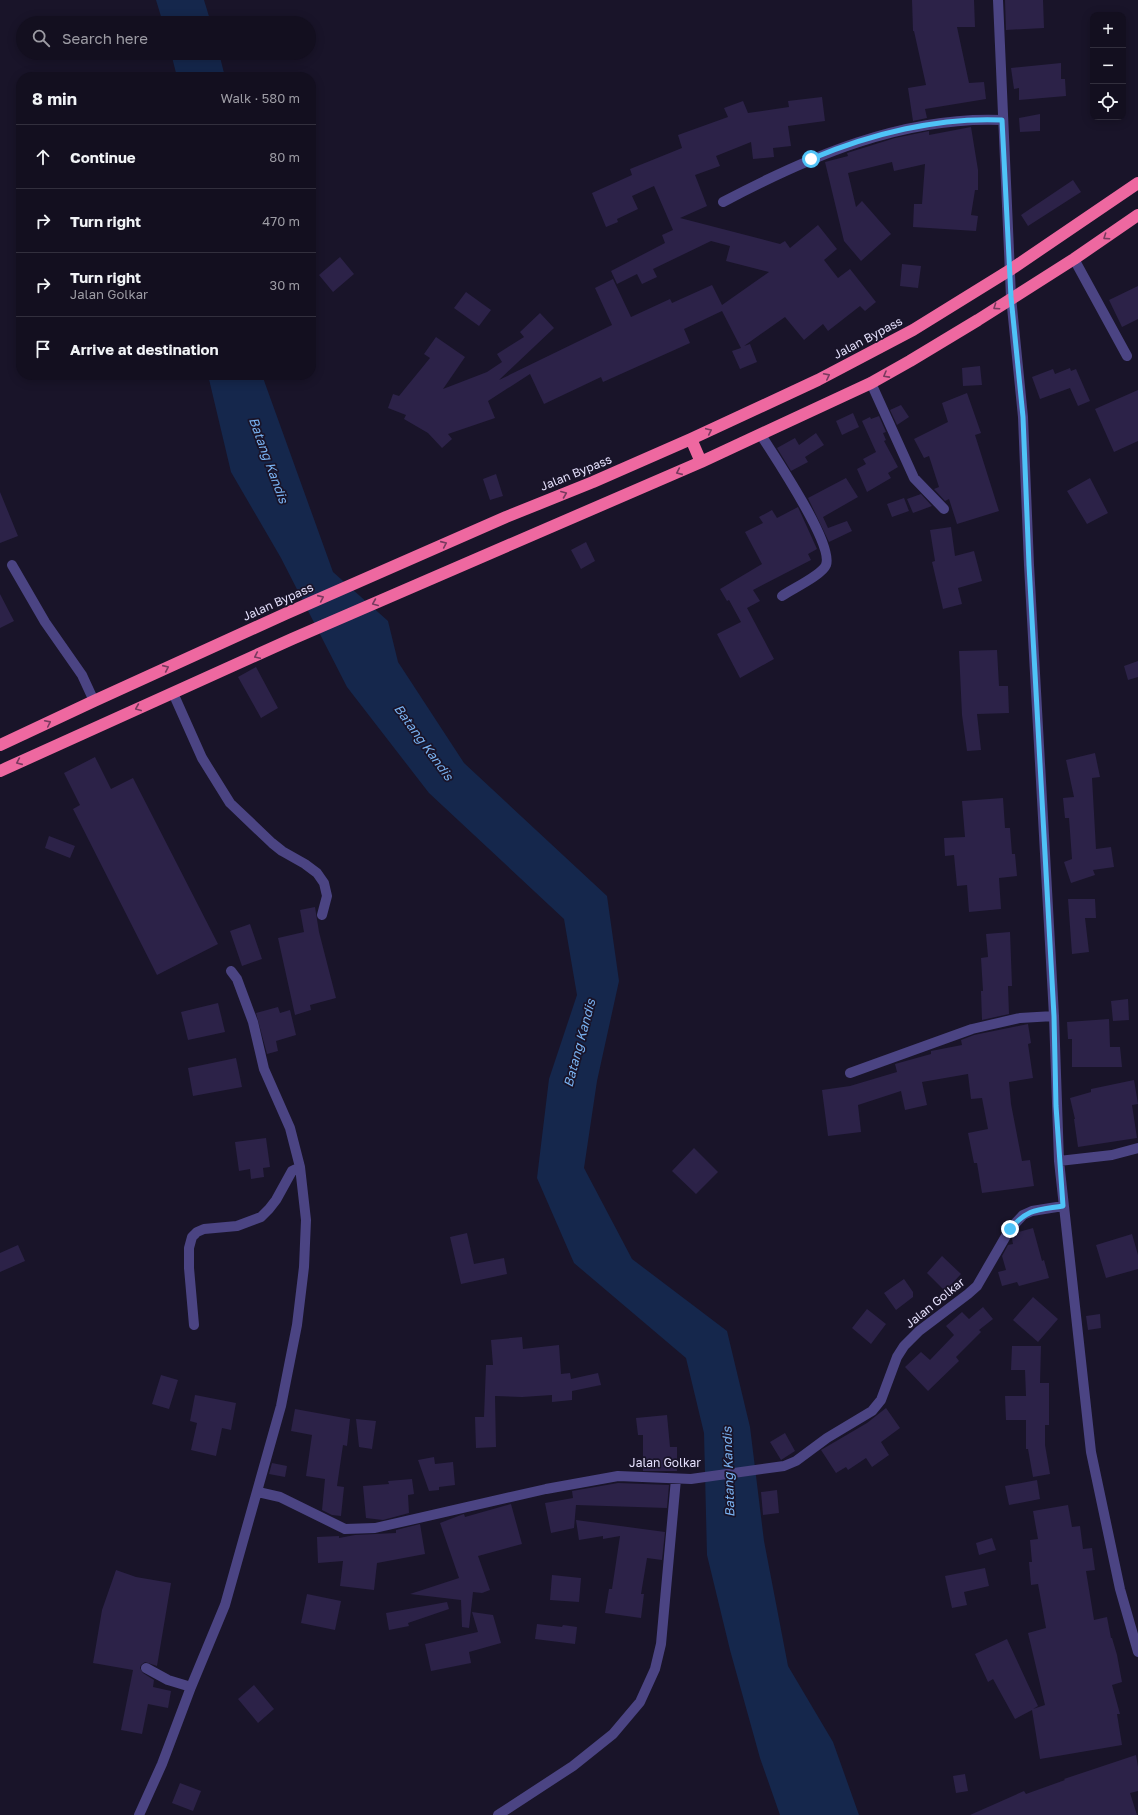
<!DOCTYPE html>
<html lang="en">
<head>
<meta charset="utf-8">
<style>
  :root { --surface:#130f1f; --page:#201d2c; --text:#f1f3f6; --muted:#9d9ca4; --line:#322f3d }
  body { margin:0; font-family:"Golos Text",sans-serif; background:var(--page); color:var(--text) }
  .controls { position:absolute; right:12px; top:12px; display:grid; overflow:hidden; border-radius:8px; box-shadow:0 2px 10px #0003 }
  .controls button { width:36px; height:36px; display:grid; place-items:center; padding:0; border:0; border-bottom:1px solid var(--line); background:var(--surface); color:var(--text); font:20px sans-serif }
  .stop { position:absolute; width:12px; height:12px; margin:-9px; border:3px solid #4fc3f7; border-radius:50%; background:#fff }
  .stop.end { background:#4fc3f7; border-color:#fff; box-shadow:0 1px 4px #0008 }
  .list { margin:0; padding:0; list-style:none }
  h2 { display:flex; justify-content:space-between; align-items:center; height:52px; margin:0; padding:0 16px; font-size:17px }
  h2 small { font-size:13px; font-weight:400; color:var(--muted) }
  .list li { display:grid; grid-template-columns:26px 1fr auto; gap:12px; align-items:center; box-sizing:border-box; height:64px; padding:0 16px; border-top:1px solid var(--line) }
  .list b { display:block; font-size:15px; white-space:nowrap }
  .list p { margin:0; font-size:13px; white-space:nowrap; color:var(--muted) }
  .list em { font-size:13px; font-style:normal; color:var(--muted) }
  .icon { flex:none; width:22px; height:22px; fill:none; stroke:currentColor; stroke-width:2; stroke-linecap:round; stroke-linejoin:round }
  .map { position:relative; flex:none; width:1138px; height:1815px; overflow:hidden }
  .search { position:absolute; background:var(--surface); box-shadow:0 2px 10px #0003; left:16px; top:16px; width:300px; height:44px; display:flex; align-items:center; gap:10px; box-sizing:border-box; padding:0 14px; border-radius:22px; color:var(--muted); font-size:15px }
  .panel { position:absolute; background:var(--surface); box-shadow:0 2px 10px #0003; left:16px; top:72px; width:300px; height:308px; border-radius:16px }
  .map>svg:first-child { display:block }
</style>
</head>
<body>
<div class="map">
<svg width="1138" height="1815" viewBox="0 0 1138 1815">
  <rect width="100%" height="100%" fill="#191429"/>
  <path fill="#15274c" d="M156,0h48l7,23h-48z
    M171,53h48l6,24h-48z
    M208,375h54l71,197 55,49 10,41 66,101 143,133 12,85 -22,100 -13,87 48,91 95,72 23,96 14,114 24,125 45,76 26,73h-79l-20,-57 -30,-108 -23,-95 -3,-122 -18,-75 -112,-95 -37,-85 12,-99 28,-84 -13,-76 -135,-126 -82,-106 -66,-129 -50,-86z"/>
  <path fill="#2c2248" d="M912,0h62l1,27h-18l12,56 15,-1 2,17 -61,10 2,9 -14,3 -5,-33 18,-3 -12,-54h-1z
    M1005,0h38l1,28 -38,2z
    M1061,63v16h4l1,17 -47,4v-12l-5,1 -3,-21z
    M822,97l3,24 -37,5 3,20 -18,2 1,9 -21,2 -2,-17 -35,14 4,10 -25,9 12,31 -27,12 100,26 5,-3 5,7 28,-23 19,24 -13,11 14,18 12,-9 26,33 -11,9 -5,-5 -32,25 -5,-7 -19,16 -19,-23 -41,29 6,-2 7,18 -17,7 -8,-18 9,-3 -19,-37 -38,18 6,14 -87,39 -2,-5 -57,27 -14,-30 -42,27 7,17 -47,16 4,5 -10,9 -14,-15 -24,-14 2,-4 -18,-7 5,-14 6,2 31,-38 -6,-4 12,-17 29,20 -22,32 44,-17 15,-10 -5,-8 27,-17 -4,-5 20,-19 14,15 -55,52 113,-55 -17,-37 18,-9 18,38 39,-18 2,4 40,-18 10,20 47,-33 -43,-11 4,-15 -19,-5 -58,28 4,8 -15,7 -5,-10 -20,10 -6,-13 54,-28 -3,-8 11,-5 -19,-44 -22,10 6,13 -21,10 1,3 -12,5 -14,-34 40,-18 -2,-6 52,-21 -4,-13 50,-18 -4,-9 19,-7 5,12 41,-6 -1,-6z
    M1040,114v17l-20,1 -1,-14z
    M971,127l7,43v20h-3l-4,25 7,1 -2,15 -63,-4 1,-23h8l3,-40 -31,7 -2,-9 -44,11 8,34 6,-6 29,33 -30,27 -17,-20 -19,-79 23,-6 -1,-3 48,-15 34,-7v4z
    M1073,180l8,12 -53,34 -7,-11z
    M340,257l14,17 -21,18 -14,-17z
    M902,264l19,2 -3,22 -18,-2z
    M1138,286v33l-16,8 -13,-27z
    M466,292l25,18 -12,16 -25,-18z
    M980,366l2,19 -19,1 -1,-18z
    M1070,368l1,3 5,-2 14,32 -12,5 -8,-18 -30,11 -8,-22 21,-8 2,5z
    M1138,390v51l-24,11 -19,-43z
    M967,393l14,40 -6,2 24,76 -42,13 -8,-25 -4,2 -11,-12 5,-2 -10,-31 -5,2 -10,-19 34,-17 -6,-19z
    M901,405l8,12 -12,8 -7,-15z
    M853,413l6,14 -17,8 -6,-14z
    M879,416l7,16 -3,1 3,7 -2,1 14,26 -10,6 3,5 -24,14 -10,-23 9,-5 -3,-5 13,-7 -14,-31 8,-4 1,2z
    M816,433l8,12 -19,12 3,5 -17,9 -14,-23 18,-10 4,7z
    M496,474l7,22 -13,4 -7,-21z
    M846,478l12,19 -35,20 5,11 19,-7 5,10 -23,11 -21,-44z
    M1090,478l18,35 -21,11 -20,-33z
    M0,492l18,44 -18,7z
    M921,494l11,12 -19,7 -6,-14z
    M904,498l5,13 -17,6 -5,-13z
    M798,507l19,42 -9,5 3,6 -58,30 7,11 -13,7 27,51 -34,19 -23,-44 24,-12 -12,-22 -2,1 -7,-12 42,-25 -17,-32 18,-9 -4,-6 13,-7 5,8z
    M951,527l4,29 19,-5 8,30 -24,7 4,16 -19,5 -11,-47 3,-1 -5,-31z
    M586,542l9,19 -14,8 -10,-19z
    M0,594l14,27 -14,7z
    M997,650l2,36h9l1,27 -32,1 4,36 -14,1 -5,-36 -3,-64z
    M1138,661v16l-10,3 -4,-14z
    M256,667l22,41 -17,10 -23,-41z
    M1095,753l5,24 -8,1 4,71 15,-2 3,20 -21,3 2,5 -24,8 -7,-21 8,-3 -3,-41h-4l-2,-20 11,-1 -8,-37z
    M95,757l16,32 22,-11 85,166 -61,31 -84,-166 7,-4 -16,-32z
    M1003,798l2,30h5l2,26h3l2,22 -18,2 2,31 -32,3 -2,-27 -10,1 -3,-31 -9,1 -1,-18 21,-1 -3,-36z
    M49,836l26,10 -5,12 -25,-10z
    M1068,899h27l1,19h-11l4,34 -17,2z
    M315,907l4,25 17,66 -26,7 1,5 -16,5 -17,-77 26,-6 -4,-22z
    M250,924l12,35 -20,7 -12,-35z
    M1010,932l2,54h-4l1,28 -27,6 -1,-29h2l-2,-33 7,-1 -2,-23z
    M1128,999l1,21 -16,1 -2,-20z
    M218,1003l7,29 -37,8 -7,-28z
    M278,1007l2,6 10,-3 6,25 -20,6 2,10 -11,3 -11,-41z
    M1109,1019l1,28h10l2,20h-50v-28h-4l-1,-17z
    M1028,1024l3,19 -3,1 5,34 -24,4 2,22 11,57 8,-1 4,26 -52,7 -5,-30h-3l-6,-30 20,-4 -6,-31 -11,1 -3,-25 -46,8 5,23 -22,5 -4,-19 -43,14 3,27 -33,4 -6,-46 28,-4 47,-14 -2,-8 36,-10v-3l31,-6 -1,-5 13,-5z
    M236,1058l6,29 -49,9 -5,-28z
    M1134,1080l4,24 -6,1 5,33 -59,9 -4,-28h1l-5,-21 21,-6v-3z
    M266,1138l4,29 -7,1 1,9 -13,2 -1,-10 -11,2 -4,-29z
    M694,1148l24,24 -22,22 -24,-23z
    M1033,1228l9,33 2,-1 5,18 -30,8 -2,-4 -15,4 -4,-14 8,-2 -4,-14 6,-11 5,-1 -1,-5 3,-6z
    M467,1233l7,31 30,-6 3,16 -46,10 -11,-47z
    M1132,1234l6,21v14l-32,9 -10,-33z
    M18,1245l7,16 -25,11v-19z
    M942,1256l19,18 -16,17 -18,-18z
    M904,1279l9,13v5l-17,13 -12,-17z
    M1033,1297l25,22 -20,23 -25,-22z
    M983,1307l10,12 -14,11 2,2 -25,25 3,4 -31,30 -23,-24 16,-15 9,8 24,-25 -8,-9 16,-14 7,7z
    M867,1309l19,15 -15,20 -19,-16z
    M1100,1314l1,14 -13,2 -2,-14z
    M522,1337l1,12 36,-4 2,29 9,-1 1,6 27,-6 3,12 -29,6v9l-20,2v-7l-30,2 -27,-1 1,51 -20,1 -1,-31h9l2,-52h7l-2,-25z
    M1012,1346h29l-1,37h9v42h-4v20l5,29 -17,3 -5,-28h-2v-29h-20l-1,-24h21l-1,-26h-14z
    M161,1375l17,5 -9,29 -17,-5z
    M195,1395l41,8 -5,27 -9,-2 -6,28 -25,-6 6,-27 -7,-2z
    M886,1408l14,20 -19,14 8,13 -17,12 -6,-9 -18,12 -2,-3 -10,6 -15,-23 46,-27z
    M295,1409l55,10 -3,27 -4,-1 -6,41 7,1 -3,29 -9,-1 -10,-5 3,-31 -19,-3 6,-41 -21,-4z
    M667,1415l3,32h7v24h-34v-36h-5l-2,-17z
    M356,1419l20,2 -4,28 -13,-2z
    M785,1433l10,18 -14,9 -11,-18z
    M434,1457l1,7 18,-2 2,23 -16,2v3l-10,1 -11,-31z
    M272,1463l15,3 -2,11 -16,-3z
    M412,1479l2,15 -6,1 1,18 -26,7 -17,-2 -3,-32 26,-2 -1,-3z
    M1037,1480l3,19 -31,6 -4,-19z
    M618,1483l51,2 -2,23 -91,-3 -2,23 -23,5 -6,-30 28,-5 -1,-7z
    M777,1490l2,23 -16,2 -2,-23z
    M511,1504l11,40 -44,12 12,34 -8,3 -9,-1 -4,36 -7,-1 -1,-27 -51,-6 49,-16 -19,-55 21,-8 3,-1 1,3z
    M1068,1505l4,22 8,-1 3,23 9,-1 3,22 -9,1 8,49 13,-3 4,21h1l5,17 5,27 -10,3 8,29h-3l5,31 -82,14 -8,-49 -17,9 -22,-40 -5,3 -13,-28 32,-15 31,67 -5,3 12,-4 -17,-72 18,-5 -8,-44 -7,1 -2,-23h3l-2,-22 8,-1 -5,-28z
    M576,1520l89,12 -3,28 -15,-2 -6,36h3l-3,24 -36,-5 4,-24h3l8,-53 -17,3v-3l-24,4z
    M420,1524l5,30 -48,9 -3,27 -34,-4 3,-25 -25,2 -1,-26 22,-1v2l16,-3 41,-2v-3z
    M992,1538l4,12 -17,5 -3,-12z
    M985,1568l4,18 -25,6 3,13 -15,3 -7,-32z
    M116,1570l20,7 35,6 -14,83 -12,-4 -4,3 -1,3 3,5 11,7 -1,7 18,4 -3,17 -20,-4 -6,30 -21,-4 12,-60 -40,-7 9,-53z
    M552,1575l29,3 -2,24 -29,-2z
    M307,1594l34,7 -6,29 -34,-7z
    M447,1602l2,7 -41,14 1,3 -20,4 -3,-17z
    M472,1612l21,3 8,28 -32,9 2,11 -40,8 -6,-27 53,-12z
    M537,1624l25,3 1,-2 14,2 -2,17 -40,-5z
    M254,1685l20,24 -16,14 -20,-24z
    M1136,1755l2,12v24l-8,2 7,22h-167l54,-24 2,3 39,-14 -1,-1z
    M965,1774l3,17 -12,2 -3,-17z
    M180,1783l21,8 -8,20 -21,-8z"/>
  <g fill="none" stroke-linecap="round" stroke-linejoin="round">
    <path stroke="#4b4483" stroke-width="10" d="M998,0l13,297 12,120 6,148 25,451 5,145 32,291 29,137 18,63
      M723,202c87,-46 180,-86 279,-82
      M1074,259l53,97
      M871,383l43,95 30,31
      M761,435c13,21 73,109 65,130 -4,10 -34,24 -44,31
      M12,565l33,57 37,53 12,26
      M173,693l29,65 28,45 42,40 10,8 23,13 12,9 7,10 3,13 -5,19
      M850,1073l122,-44 48,-11 34,-2
      M1059,1161l53,-6 26,-7
      M194,1325l-5,-57v-20l3,-11 5,-5 7,-3 33,-3 24,-9 8,-8 7,-9 16,-29 8,-4
      M258,1492l22,5 65,32 30,-1 171,-39 72,-13 73,3 93,-13 12,-5 31,-23 45,-27 9,-11 16,-43 7,-11 15,-15 49,-37 9,-8 33,-57 13,-14 9,-4 31,-5
      M146,1668l22,12 23,7
      M139,1815l23,-51 29,-77 34,-82 56,-199 16,-81 7,-58 2,-47 -6,-53 -10,-39 -26,-59 -11,-47 -16,-43 -6,-8
      M498,1815l75,-49 40,-32 27,-32 15,-33 6,-25 15,-165"/>
    <path stroke="#ee68a0" stroke-width="12" d="M691,439l10,23
      M0,745l94,-44 191,-87 221,-97 87,-35 98,-43 127,-59 95,-50 97,-60 128,-87
      M0,771l292,-132 409,-177 170,-79 39,-22 68,-41 96,-61 64,-44"/>
  </g>
  <defs><path id="oneway-chevron" d="M-2-3.5L2.5 0L-2 3.5" fill="none" stroke-width="1.6" stroke-linecap="round" stroke-linejoin="round"/></defs>
  <g stroke="#793a5f">
    <use href="#oneway-chevron" transform="translate(1106 237) rotate(146)"/>
    <use href="#oneway-chevron" transform="translate(996 307) rotate(146)"/>
    <use href="#oneway-chevron" transform="translate(886 375) rotate(151)"/>
    <use href="#oneway-chevron" transform="translate(827 376) rotate(-27)"/>
    <use href="#oneway-chevron" transform="translate(709 431) rotate(-25)"/>
    <use href="#oneway-chevron" transform="translate(679 472) rotate(156)"/>
    <use href="#oneway-chevron" transform="translate(564 494) rotate(-22)"/>
    <use href="#oneway-chevron" transform="translate(444 544) rotate(-24)"/>
    <use href="#oneway-chevron" transform="translate(321 598) rotate(-24)"/>
    <use href="#oneway-chevron" transform="translate(375 603) rotate(157)"/>
    <use href="#oneway-chevron" transform="translate(257 656) rotate(155)"/>
    <use href="#oneway-chevron" transform="translate(166 668) rotate(-24)"/>
    <use href="#oneway-chevron" transform="translate(138 708) rotate(157)"/>
    <use href="#oneway-chevron" transform="translate(48 723) rotate(-26)"/>
    <use href="#oneway-chevron" transform="translate(19 762) rotate(156)"/>
  </g>
  <g fill="none" stroke-linecap="round" stroke-linejoin="round">
    <path stroke="#4fc3f7" stroke-width="5" d="M811,159c59,-25 127,-42 191,-39l9,177 12,120 6,148 25,451 2,90 7,100c-25,4 -35,2 -53,23"/>
  </g>
  <g text-anchor="middle" stroke-width="3.5" stroke-linejoin="round" paint-order="stroke">
    <g font-size="12" fill="#e5e0fc" stroke="#191429">
      <text transform="translate(868 338) rotate(-28)" y="4">Jalan Bypass</text>
      <text transform="translate(576 473) rotate(-22)" y="4">Jalan Bypass</text>
      <text transform="translate(278 602) rotate(-24)" y="4">Jalan Bypass</text>
      <text transform="translate(935 1303) rotate(-39)" y="4">Jalan Golkar</text>
      <text x="665" y="1467">Jalan Golkar</text>
    </g>
    <g font-size="13" font-style="italic" fill="#79b1f0" stroke="#191429">
      <text transform="translate(269 460) rotate(70)" y="5">Batang Kandis</text>
      <text transform="translate(424 742) rotate(54)" y="5">Batang Kandis</text>
      <text transform="translate(579 1043) rotate(-75)" y="5">Batang Kandis</text>
      <text transform="translate(728 1472) rotate(-92)" y="5">Batang Kandis</text>
    </g>
  </g>
</svg>
<div class="controls">
<button>+</button>
<button>−</button>
<button><svg class="icon" aria-label="locate" viewBox="0 0 24 24"><circle cx="12" cy="12" r="6"/><path d="M12 2v4M12 18v4M2 12h4M18 12h4"/></svg></button>
</div>
<div class="stop" style="left:811px;top:159px"></div>
<div class="stop end" style="left:1010px;top:1229px"></div>
<div class="search"><svg class="icon" aria-label="search" viewBox="0 0 24 24"><circle cx="10" cy="10" r="6"/><path d="M15 15l6 6"/></svg>Search here</div>
<section class="panel">
<h2>8 min<small>Walk · 580 m</small></h2>
<ul class="list">
<li><svg class="icon" aria-label="ahead" viewBox="0 0 24 24"><path d="M12 20V5M6 11l6-6 6 6"/></svg><div><b>Continue</b></div><em>80 m</em></li>
<li><svg class="icon" aria-label="right" viewBox="0 0 24 24"><path d="M7 20v-9h11M14 6l5 5-5 5"/></svg><div><b>Turn right</b></div><em>470 m</em></li>
<li><svg class="icon" aria-label="right" viewBox="0 0 24 24"><path d="M7 20v-9h11M14 6l5 5-5 5"/></svg><div><b>Turn right</b><p>Jalan Golkar</p></div><em>30 m</em></li>
<li><svg class="icon" aria-label="arrive" viewBox="0 0 24 24"><path d="M6 21V4h12l-3 4 3 4H6"/></svg><div><b>Arrive at destination</b></div></li>
</ul>
</section>
</div>
</body>
</html>
